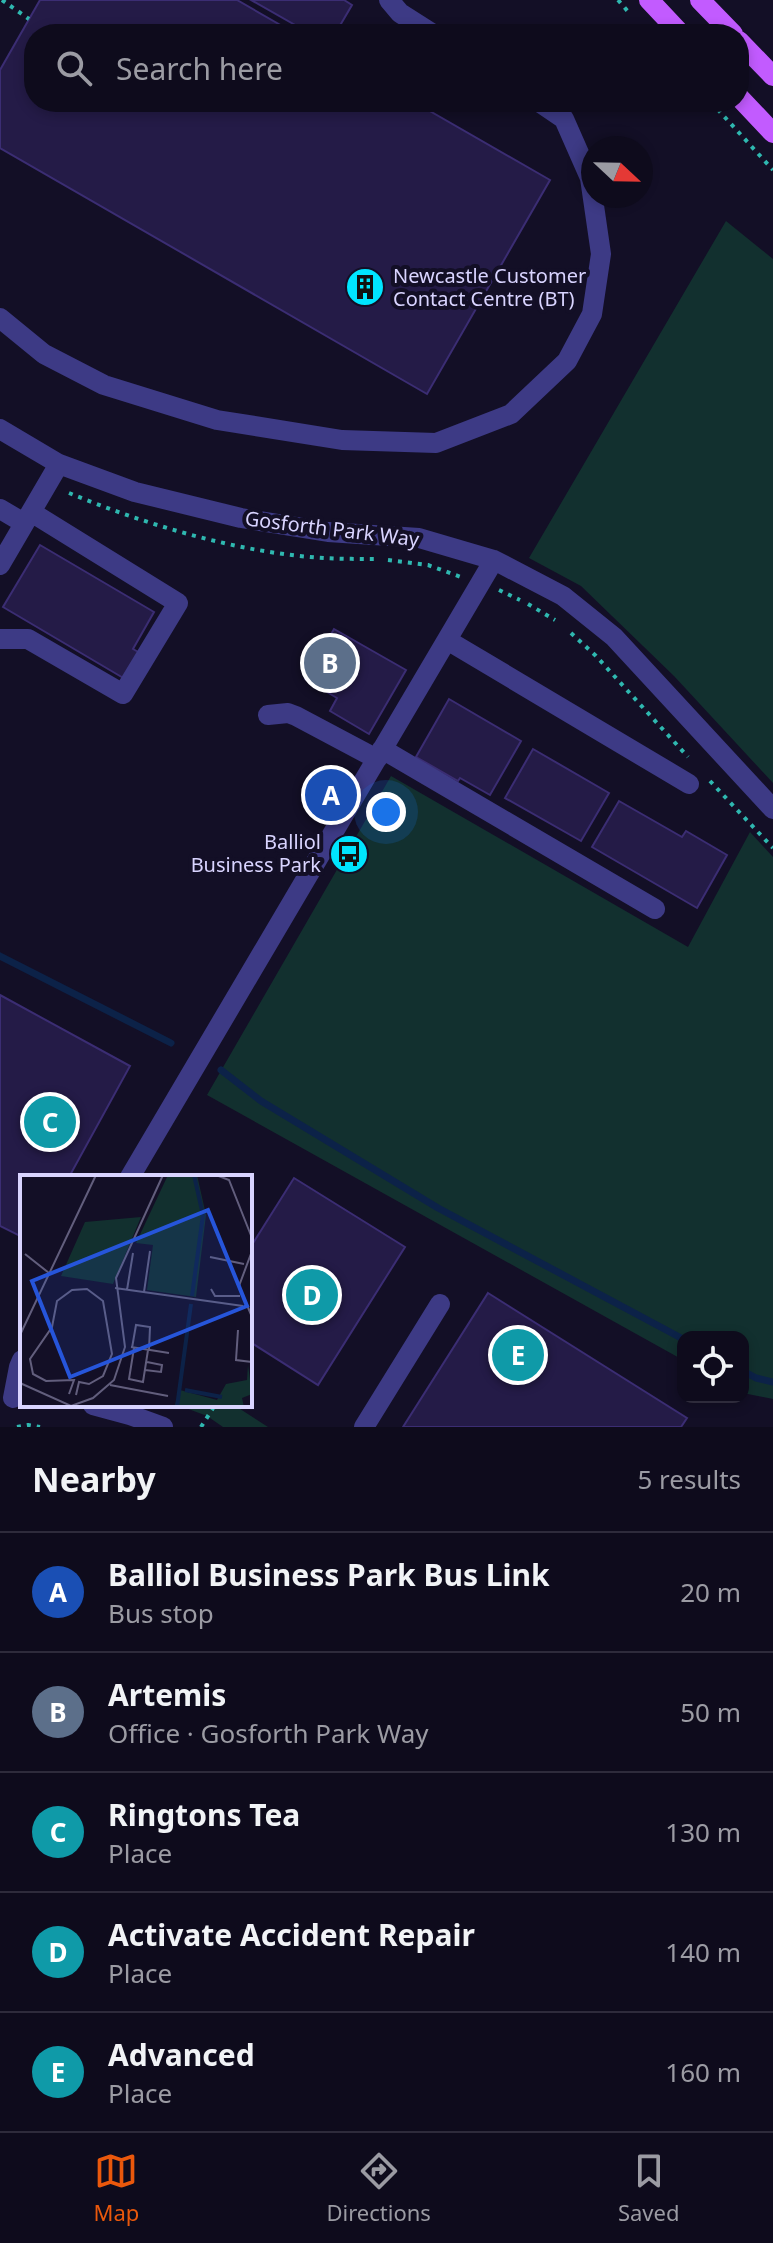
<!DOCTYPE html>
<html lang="en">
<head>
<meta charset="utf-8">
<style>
  :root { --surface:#0e0b1c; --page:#171425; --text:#f1f3f6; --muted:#9b9ba3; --line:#2e2b3b; --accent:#ea580c }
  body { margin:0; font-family:"Noto Sans",sans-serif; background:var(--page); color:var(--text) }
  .controls { position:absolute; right:24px; bottom:24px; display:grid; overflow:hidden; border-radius:16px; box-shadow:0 4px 12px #0003 }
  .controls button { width:72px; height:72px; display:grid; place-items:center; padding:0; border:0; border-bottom:2px solid var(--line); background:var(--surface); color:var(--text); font:40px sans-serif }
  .compass { position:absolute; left:581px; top:136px; width:72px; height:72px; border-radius:50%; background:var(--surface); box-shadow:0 4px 12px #0003; rotate:112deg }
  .you { position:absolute; left:386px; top:812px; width:28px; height:28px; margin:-20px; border:6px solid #fff; border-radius:50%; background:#1a73e8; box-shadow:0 0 0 12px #1a73e833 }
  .badge { display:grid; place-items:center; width:52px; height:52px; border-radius:50%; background:var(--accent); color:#fff; font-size:26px; font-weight:700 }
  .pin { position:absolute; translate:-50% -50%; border:4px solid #fff; box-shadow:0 2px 8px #0006 }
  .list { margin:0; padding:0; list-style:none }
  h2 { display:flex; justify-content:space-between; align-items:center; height:104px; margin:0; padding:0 32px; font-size:34px }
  h2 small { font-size:26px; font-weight:400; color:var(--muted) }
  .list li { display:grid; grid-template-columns:52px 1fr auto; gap:24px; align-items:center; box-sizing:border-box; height:120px; padding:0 32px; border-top:2px solid var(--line) }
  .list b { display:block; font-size:30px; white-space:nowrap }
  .list p { margin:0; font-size:26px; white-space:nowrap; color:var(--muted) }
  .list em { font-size:26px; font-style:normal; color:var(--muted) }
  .icon { flex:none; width:44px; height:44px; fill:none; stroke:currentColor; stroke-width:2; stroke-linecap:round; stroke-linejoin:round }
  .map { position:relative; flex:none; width:773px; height:1427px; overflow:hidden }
  .search { position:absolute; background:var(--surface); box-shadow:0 4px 12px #0003; left:24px; right:24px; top:24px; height:88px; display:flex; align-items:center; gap:20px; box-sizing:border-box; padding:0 28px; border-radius:32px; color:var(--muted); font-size:30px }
  .sheet { height:704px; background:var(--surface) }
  nav { display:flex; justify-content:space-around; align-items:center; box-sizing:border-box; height:112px; border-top:2px solid var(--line); background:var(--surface); font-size:22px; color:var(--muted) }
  nav a { display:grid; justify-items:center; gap:4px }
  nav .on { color:var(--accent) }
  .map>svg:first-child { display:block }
</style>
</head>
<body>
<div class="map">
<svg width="773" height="1427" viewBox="0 0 773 1427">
  <rect width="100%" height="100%" fill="#130f26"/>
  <path fill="#12302f" d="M726,221l47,38v524l-99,-107 -93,-90 -52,-28z
    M391,776l297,171 62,-115 23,25v542l-30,-6v-56h-60v23l-476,-265z
    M178,1405h56l34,22h-45l-16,-11z"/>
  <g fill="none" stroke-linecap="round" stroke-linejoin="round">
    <path stroke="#0c2248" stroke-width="7" d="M0,956l171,87
      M221,1070l40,31 177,107 245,131
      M743,1371l13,7 17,4"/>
  </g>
  <path fill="#241b47" stroke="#3b2d73" stroke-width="2" d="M40,0h197l59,34h-262v68h380l136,78 -123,214 -427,-246v-78z
    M251,0h93l8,5 -17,29h-24z
    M40,545l114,67 -21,37 7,4 -15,26 -122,-72z
    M334,629l72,41 -37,64 -39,-23 7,-13 -32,-19z
    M449,699l72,42 -31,54 -30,-17 -2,3 -42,-24z
    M533,749l76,44 -28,48 -76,-43z
    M619,801l63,36 4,-6 41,24 -30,53 -105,-61z
    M0,995l130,71 -61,111h-47v60l-22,-11z
    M294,1178l111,69 -87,138 -68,-43v-94z
    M488,1293l199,125 -6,9h-278z"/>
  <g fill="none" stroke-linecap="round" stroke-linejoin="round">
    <path stroke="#2fb8b0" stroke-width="4" stroke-dasharray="4 6" stroke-linecap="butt" d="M2,0l27,19
      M618,0l13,15
      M711,102l62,68
      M69,493c78,32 170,60 255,65 18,1 37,1 55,1
      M388,560l40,5 33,12
      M499,590l21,10
      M528,604l27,16
      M571,633l25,23 92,101
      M710,781l63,67
      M250,1347l2,-4
      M17,1427l11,-2 12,2
      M201,1427l14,-22"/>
    <path stroke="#3d3a85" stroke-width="20" d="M389,0l11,13 33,21
      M0,318l44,36 60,31 113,35 125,20 94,3 75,-29 56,-53 25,-47 9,-60 -11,-76 -26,-59 -25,-17
      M0,429l59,35 76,28 106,26 87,14 91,6 75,22 69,36 51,41 159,172
      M0,509l24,14
      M0,565l59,-101
      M0,639h28l95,55 55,-91 -147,-91
      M447,640l242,144
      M268,715l20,-2 8,3 81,43
      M382,749l273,160
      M130,1177l364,-617
      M13,1398l6,-31 3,-7
      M93,1405l37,10 33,12
      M364,1427l76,-123"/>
    <path stroke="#c25bff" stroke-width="20" d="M649,0l32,34
      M700,0l33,34
      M739,41l34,35
      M739,97l34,36"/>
  </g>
  <defs>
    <g id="building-disc" transform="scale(2)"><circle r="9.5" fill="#00e5ff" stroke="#130f26"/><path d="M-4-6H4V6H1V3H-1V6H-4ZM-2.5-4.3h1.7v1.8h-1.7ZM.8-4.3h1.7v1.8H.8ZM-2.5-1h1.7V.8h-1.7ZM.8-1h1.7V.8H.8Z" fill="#111"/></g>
    <g id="bus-disc" transform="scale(2)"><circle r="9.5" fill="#00e5ff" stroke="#130f26"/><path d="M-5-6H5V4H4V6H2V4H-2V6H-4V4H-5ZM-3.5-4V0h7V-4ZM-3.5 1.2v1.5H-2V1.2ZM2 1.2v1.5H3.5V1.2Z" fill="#111"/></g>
  </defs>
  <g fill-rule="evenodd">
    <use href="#building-disc" x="365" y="287"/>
    <use href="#bus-disc" x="349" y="854"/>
  </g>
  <g text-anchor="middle" stroke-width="8" stroke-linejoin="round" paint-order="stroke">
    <g font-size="20" fill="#d9d4ff" stroke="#130f26" text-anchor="start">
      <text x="393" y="283">Newcastle Customer<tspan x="393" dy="23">Contact Centre (BT)</tspan></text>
      <text x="321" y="849" text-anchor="end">Balliol<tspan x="321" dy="23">Business Park</tspan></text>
    </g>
    <g font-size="20" fill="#d9d4ff" stroke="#130f26">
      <text transform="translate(332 529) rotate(7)" y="7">Gosforth Park Way</text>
    </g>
  </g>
  <g transform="translate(20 1175)">
    <rect width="232" height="232" fill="#130f26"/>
    <path d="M148,0h29l9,40 -10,82 -49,-7 6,-45 -17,-2zM121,42l-28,67 -52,-8 24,-54zM228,190l4,29 -10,4 2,9h-70l6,-17 37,10 9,-16 21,-4z" fill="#12302f"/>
    <path fill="none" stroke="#0c2248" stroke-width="4" d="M172,121l11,-81 -9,-40M165,215l37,7M157,232l14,-103"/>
    <path fill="none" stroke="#625e7d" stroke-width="2" d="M196,0l13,5 23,58M232,76l-13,35 13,31M5,79l24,19M190,82l34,7M95,113l128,18M191,114l4,7h25M107,115l6,-37M124,117l6,-41M218,155l-2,30 16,2M0,160l76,-160M111,172l38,6M112,173l4,-23 14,2 -1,23M114,173l-5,31 14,3 5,-32M125,195l16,2 1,-7 -15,-3M0,208l51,23 22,-8 21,-18 11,-33 -9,-69 47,-103M90,210l58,11M49,219l5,-14 -28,1 -13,-7 -3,-15 22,-32 5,-26 15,-11 15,-1 16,12 9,53 -9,22 -14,8 -10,-2 -3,13"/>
    <path fill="#2655da" fill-opacity="0.15" stroke="#2655da" stroke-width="4" d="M188,35l39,96 -177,71 -38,-96z"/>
    <rect width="232" height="232" fill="none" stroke="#d9d4ff" stroke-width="4"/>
  </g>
</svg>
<div class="controls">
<button><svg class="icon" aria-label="locate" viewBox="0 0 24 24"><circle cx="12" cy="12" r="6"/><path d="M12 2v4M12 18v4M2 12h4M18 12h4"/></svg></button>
</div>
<svg class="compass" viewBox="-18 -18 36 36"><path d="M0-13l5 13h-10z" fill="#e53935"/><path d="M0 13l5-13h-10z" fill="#9b9ba3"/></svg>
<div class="you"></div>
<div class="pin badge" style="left:331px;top:795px;background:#1a4fb4">A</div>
<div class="pin badge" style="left:330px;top:663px;background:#5c6f8a">B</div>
<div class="pin badge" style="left:50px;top:1122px;background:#0f9aa8">C</div>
<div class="pin badge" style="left:312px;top:1295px;background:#0f9aa8">D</div>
<div class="pin badge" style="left:518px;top:1355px;background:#0f9aa8">E</div>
<div class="search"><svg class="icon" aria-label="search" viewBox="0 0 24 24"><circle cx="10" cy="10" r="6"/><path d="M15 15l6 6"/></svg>Search here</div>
</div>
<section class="sheet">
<h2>Nearby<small>5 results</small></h2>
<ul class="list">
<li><span class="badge" style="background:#1a4fb4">A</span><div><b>Balliol Business Park Bus Link</b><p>Bus stop</p></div><em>20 m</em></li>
<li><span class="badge" style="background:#5c6f8a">B</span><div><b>Artemis</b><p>Office · Gosforth Park Way</p></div><em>50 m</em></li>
<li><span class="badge" style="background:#0f9aa8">C</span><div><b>Ringtons Tea</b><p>Place</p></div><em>130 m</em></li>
<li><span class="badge" style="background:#0f9aa8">D</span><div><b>Activate Accident Repair</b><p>Place</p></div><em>140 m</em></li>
<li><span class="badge" style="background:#0f9aa8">E</span><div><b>Advanced</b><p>Place</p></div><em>160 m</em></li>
</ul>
</section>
<nav>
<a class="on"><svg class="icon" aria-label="map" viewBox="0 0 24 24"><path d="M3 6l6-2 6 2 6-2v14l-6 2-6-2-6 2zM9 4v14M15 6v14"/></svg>Map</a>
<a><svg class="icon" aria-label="directions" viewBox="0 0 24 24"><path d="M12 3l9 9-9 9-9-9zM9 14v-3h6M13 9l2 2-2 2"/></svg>Directions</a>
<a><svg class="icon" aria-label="saved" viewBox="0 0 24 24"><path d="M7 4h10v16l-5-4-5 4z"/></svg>Saved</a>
</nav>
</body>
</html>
